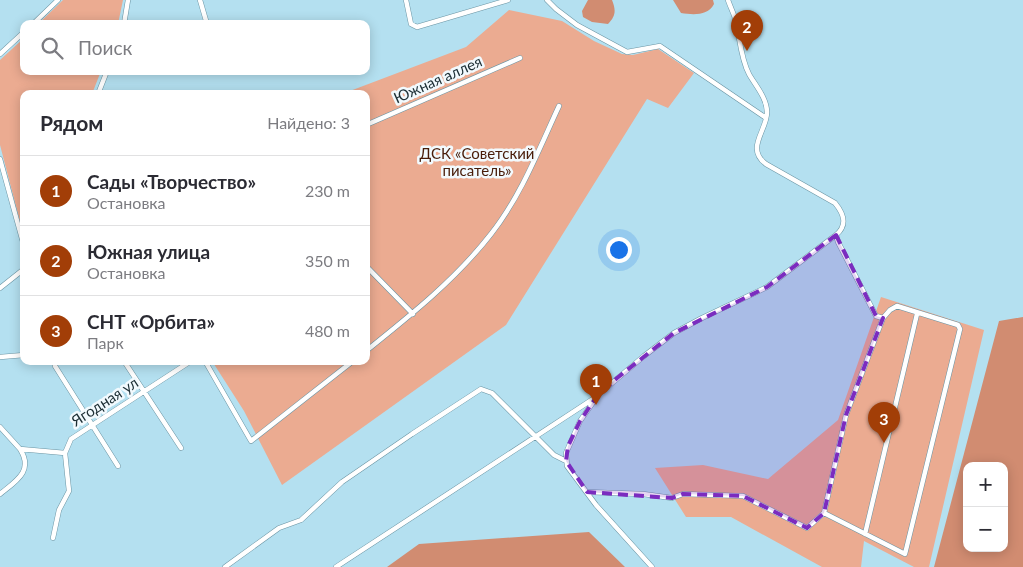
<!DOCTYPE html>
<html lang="ru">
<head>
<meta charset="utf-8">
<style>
  :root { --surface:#fff; --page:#f2f2f3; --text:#2b2b33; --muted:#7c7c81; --line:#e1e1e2; --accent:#a23e07 }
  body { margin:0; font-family:Lato,sans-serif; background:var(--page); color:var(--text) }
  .controls { position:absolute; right:15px; bottom:15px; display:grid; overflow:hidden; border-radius:10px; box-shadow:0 2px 12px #0003 }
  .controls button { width:45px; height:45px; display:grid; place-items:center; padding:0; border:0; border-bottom:1px solid var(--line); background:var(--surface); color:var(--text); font:25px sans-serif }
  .you { position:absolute; left:618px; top:249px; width:18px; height:18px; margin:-12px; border:4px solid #fff; border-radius:50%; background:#1a73e8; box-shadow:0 0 0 8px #1a73e833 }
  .badge { display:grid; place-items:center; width:32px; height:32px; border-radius:50%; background:var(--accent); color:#fff; font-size:16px; font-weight:700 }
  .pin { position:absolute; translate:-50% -41px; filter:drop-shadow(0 1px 2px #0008) }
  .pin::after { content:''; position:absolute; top:26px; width:18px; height:15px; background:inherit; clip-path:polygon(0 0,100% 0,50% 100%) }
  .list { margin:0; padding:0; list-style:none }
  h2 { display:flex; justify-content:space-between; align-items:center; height:65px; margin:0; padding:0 20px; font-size:21px }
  h2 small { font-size:16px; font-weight:400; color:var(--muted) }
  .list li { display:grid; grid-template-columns:32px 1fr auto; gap:15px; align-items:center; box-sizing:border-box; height:70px; padding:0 20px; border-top:1px solid var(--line) }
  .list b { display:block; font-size:19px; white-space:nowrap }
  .list p { margin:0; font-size:16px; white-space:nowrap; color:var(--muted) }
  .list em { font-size:16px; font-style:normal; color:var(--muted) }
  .icon { flex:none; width:28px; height:28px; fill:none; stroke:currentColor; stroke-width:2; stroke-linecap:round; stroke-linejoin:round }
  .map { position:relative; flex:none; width:1023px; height:567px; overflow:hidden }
  .search { position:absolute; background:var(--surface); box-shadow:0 2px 12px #0003; left:20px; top:20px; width:350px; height:55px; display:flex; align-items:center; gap:12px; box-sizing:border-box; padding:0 18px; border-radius:10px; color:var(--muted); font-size:19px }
  .panel { position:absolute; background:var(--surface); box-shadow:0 2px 12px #0003; left:20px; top:90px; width:350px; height:275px; border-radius:10px }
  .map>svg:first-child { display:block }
</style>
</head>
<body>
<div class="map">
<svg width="1023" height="567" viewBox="0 0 1023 567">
  <rect width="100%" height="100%" fill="#b4e0f0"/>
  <path fill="#ebab91" d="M63,0h60l-5,24h-80z
    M509,10l53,11 32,20 28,13 11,1 25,-6 36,24 -26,35 -21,-9 -141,226 -224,160 -38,-74 -32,-50h154v-267h-24l124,-47z
    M24,38v33h77l-9,23h-68v143l-24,-92v-85z
    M881,297l103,33 -55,237h-15l-50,-26 -3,26h-39l-91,-50h-45l-31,-49 48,-3 65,14 70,-59z"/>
  <path fill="#d18c71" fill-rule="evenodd" d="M588,0h24c4,10 4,16 -4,24l-16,-2 -9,-5 -1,-6z
    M673,0h40l1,4c-6,12 -21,11 -33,9z
    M1023,317v250h-89l65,-246zM967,466h37v82h-37z
    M589,532l36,35h-238l32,-23z"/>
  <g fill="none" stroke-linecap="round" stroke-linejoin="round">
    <g stroke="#6a94a3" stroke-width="5.5">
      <path id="minor" d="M200,0l7,24
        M406,0l5,24 6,3 91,-27
        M547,0l9,9 21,16 50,27 33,-6 106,72
        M33,24l25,-24
        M124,24l4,-24
        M0,54l24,-22
        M98,94l9,-23
        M366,125l154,-67
        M0,159l24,87
        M836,235l2,7 38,74 7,2 7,-8 7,-4 61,19 2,4 -55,225 -81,-41 22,-98 37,-97
        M366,266l47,48
        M0,288l24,-19
        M366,351c45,-36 90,-72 125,-117 30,-38 48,-85 68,-128
        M0,357l24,-2
        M124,361l57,87
        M205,361l46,80 102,-80
        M55,366l63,100
        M0,427l20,22 45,4 4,38 -10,19 -6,28
        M65,453l6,-14 120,-78
        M587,492l56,2 29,4 11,-4 60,2 64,32 17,-15
        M0,494c16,-13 34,-23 20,-45
        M865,534l52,-220
        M225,567l54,-39 22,-8 41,-38 70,-48 69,-45 11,4 62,62 12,6
        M336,567l257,-168
        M652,567l-56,-62 -29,-39 -1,-13 14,-32 19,-27 45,-38 30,-23 28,-15 65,-31 69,-52c12,-10 8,-21 -1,-32l-69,-39c-21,-16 1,-33 1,-52 0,-14 -12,-27 -18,-38 -9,-17 -9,-38 -14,-56 -2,-6 -5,-12 -7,-18"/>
    </g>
    <use href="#minor" stroke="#fff" stroke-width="4.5"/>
  </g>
  <path fill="#7b2cbf" fill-opacity="0.2" stroke="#7b2cbf" stroke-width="4" stroke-dasharray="10 6" stroke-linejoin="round" d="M836,235l40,81 7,2 -37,97 -22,98 -17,15 -64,-32 -60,-2 -11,4 -85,-6 -21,-31 2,-15 12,-25 17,-25 20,-18 57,-45 93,-46z"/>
  <g text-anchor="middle" stroke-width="5" stroke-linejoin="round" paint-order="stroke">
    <g font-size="15" fill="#1c2e34" stroke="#f2fafe">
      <text transform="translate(438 80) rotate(-24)" y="5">Южная аллея</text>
      <text transform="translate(105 402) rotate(-33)" y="5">Ягодная ул</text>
    </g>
    <g font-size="15" fill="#481c08" stroke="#f2fafe">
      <text x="477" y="159">ДСК «Советский<tspan x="477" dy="17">писатель»</tspan></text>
    </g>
  </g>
</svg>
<div class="controls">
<button>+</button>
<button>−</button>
</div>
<div class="you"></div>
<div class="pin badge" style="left:596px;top:405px">1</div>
<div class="pin badge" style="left:747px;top:51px">2</div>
<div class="pin badge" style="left:884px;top:443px">3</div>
<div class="search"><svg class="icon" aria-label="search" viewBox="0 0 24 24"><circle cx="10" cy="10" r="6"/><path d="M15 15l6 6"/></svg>Поиск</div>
<section class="panel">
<h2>Рядом<small>Найдено: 3</small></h2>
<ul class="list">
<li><span class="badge">1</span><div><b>Сады «Творчество»</b><p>Остановка</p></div><em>230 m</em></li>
<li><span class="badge">2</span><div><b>Южная улица</b><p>Остановка</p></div><em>350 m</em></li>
<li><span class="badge">3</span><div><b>СНТ «Орбита»</b><p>Парк</p></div><em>480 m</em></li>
</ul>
</section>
</div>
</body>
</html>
